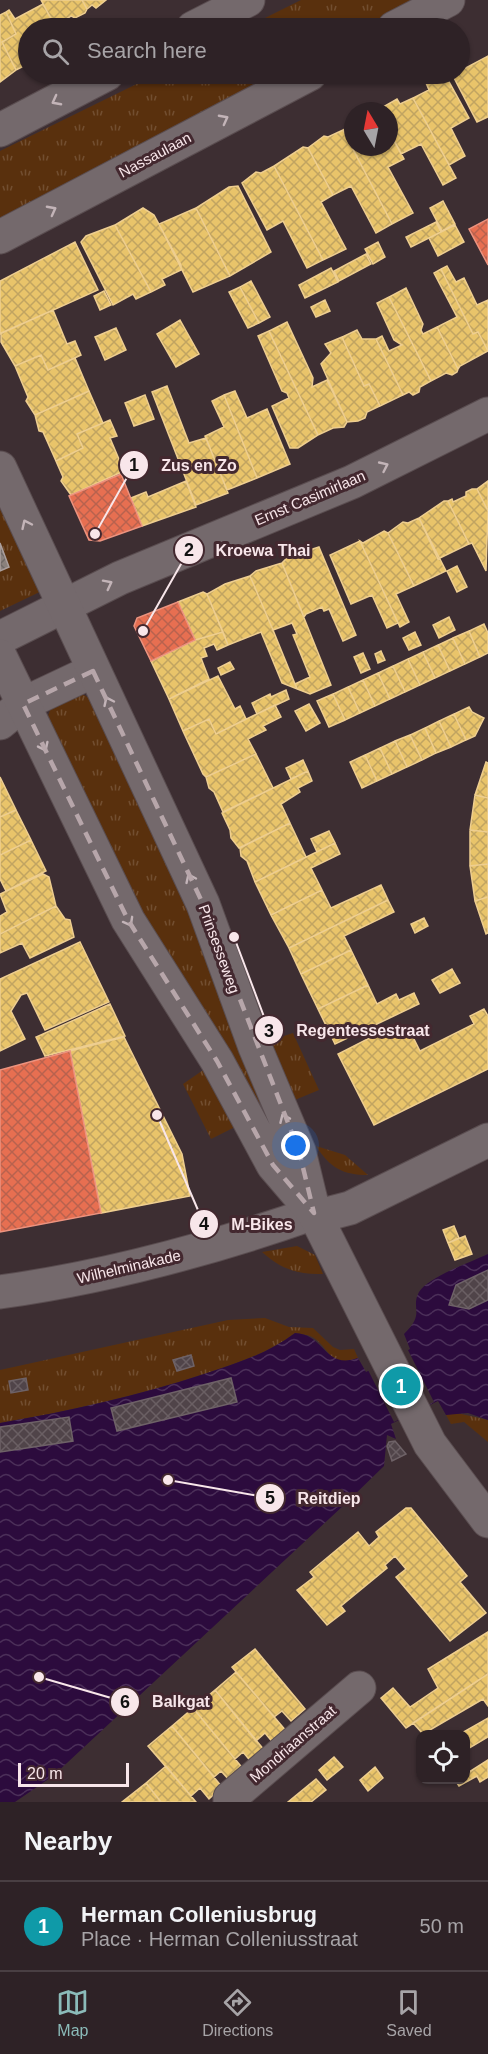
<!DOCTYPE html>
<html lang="en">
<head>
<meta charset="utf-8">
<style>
  :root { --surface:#2e2226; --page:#3a2f32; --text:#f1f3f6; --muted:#a7a4a7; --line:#493f43; --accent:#8bbbb9 }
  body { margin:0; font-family:Arial,sans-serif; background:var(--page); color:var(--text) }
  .controls { position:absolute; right:18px; bottom:18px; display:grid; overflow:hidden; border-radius:12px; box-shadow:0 2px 4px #0004 }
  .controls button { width:54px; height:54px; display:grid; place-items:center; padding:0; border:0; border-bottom:2px solid var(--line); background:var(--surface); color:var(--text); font:30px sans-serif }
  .compass { position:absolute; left:344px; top:102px; width:54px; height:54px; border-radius:50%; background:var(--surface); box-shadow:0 2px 4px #0004; rotate:350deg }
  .scale { position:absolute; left:18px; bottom:15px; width:111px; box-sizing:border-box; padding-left:6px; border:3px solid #f8e6ea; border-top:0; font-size:16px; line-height:21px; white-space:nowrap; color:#f8e6ea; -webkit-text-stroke:4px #43282f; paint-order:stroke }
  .you { position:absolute; left:296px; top:1146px; width:21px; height:21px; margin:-15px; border:4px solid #fff; border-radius:50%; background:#1a73e8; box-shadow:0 0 0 9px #1a73e833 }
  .badge { display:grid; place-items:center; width:39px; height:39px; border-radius:50%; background:var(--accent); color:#fff; font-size:20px; font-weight:700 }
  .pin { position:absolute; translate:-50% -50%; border:3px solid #fff; box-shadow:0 2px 6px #0006 }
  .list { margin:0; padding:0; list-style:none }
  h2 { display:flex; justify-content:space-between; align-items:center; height:78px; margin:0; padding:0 24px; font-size:26px }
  h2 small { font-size:20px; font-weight:400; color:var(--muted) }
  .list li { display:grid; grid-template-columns:39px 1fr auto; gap:18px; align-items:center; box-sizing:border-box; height:90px; padding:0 24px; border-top:2px solid var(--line) }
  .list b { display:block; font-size:22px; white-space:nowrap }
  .list p { margin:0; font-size:20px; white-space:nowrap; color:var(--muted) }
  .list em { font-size:20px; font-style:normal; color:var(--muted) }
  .icon { flex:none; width:33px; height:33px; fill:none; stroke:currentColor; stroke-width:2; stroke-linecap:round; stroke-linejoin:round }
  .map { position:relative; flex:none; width:488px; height:1802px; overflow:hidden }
  .search { position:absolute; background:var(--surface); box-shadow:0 2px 4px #0004; left:18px; right:18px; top:18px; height:66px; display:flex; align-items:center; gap:15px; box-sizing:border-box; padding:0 21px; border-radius:33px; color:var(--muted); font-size:22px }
  .sheet { height:168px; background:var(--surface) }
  nav { display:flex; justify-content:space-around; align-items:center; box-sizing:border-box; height:84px; border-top:2px solid var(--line); background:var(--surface); font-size:16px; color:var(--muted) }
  nav a { display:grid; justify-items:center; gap:3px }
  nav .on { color:var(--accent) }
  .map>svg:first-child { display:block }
</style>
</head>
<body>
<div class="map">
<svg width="488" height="1802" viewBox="0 0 488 1802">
  <defs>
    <pattern id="grass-tufts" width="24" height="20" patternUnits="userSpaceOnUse" patternTransform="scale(1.5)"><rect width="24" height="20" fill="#59300d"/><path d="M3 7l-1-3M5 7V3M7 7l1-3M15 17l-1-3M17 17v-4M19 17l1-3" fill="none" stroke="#724e30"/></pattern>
    <pattern id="water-waves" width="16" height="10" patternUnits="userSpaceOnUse" patternTransform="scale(1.5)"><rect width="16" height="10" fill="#2c0b3d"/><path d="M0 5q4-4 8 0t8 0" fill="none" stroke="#4b2f59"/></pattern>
    <pattern id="homes-cross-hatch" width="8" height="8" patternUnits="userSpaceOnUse" patternTransform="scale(1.5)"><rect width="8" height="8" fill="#e9c46a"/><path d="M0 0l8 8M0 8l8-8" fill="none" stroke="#c1a461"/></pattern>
    <pattern id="shops-cross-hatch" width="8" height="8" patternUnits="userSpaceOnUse" patternTransform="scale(1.5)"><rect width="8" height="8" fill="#e76f51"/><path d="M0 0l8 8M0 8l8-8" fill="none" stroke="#b8624e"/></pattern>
    <pattern id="industry-cross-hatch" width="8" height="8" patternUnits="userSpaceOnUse" patternTransform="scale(1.5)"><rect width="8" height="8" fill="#8a817c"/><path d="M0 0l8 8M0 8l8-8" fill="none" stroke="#706966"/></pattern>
    <pattern id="building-cross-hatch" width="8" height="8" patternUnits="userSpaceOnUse" patternTransform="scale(1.5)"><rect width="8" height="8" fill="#504449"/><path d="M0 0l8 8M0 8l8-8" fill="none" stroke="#6a5f63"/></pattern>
  </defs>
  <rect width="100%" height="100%" fill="#3d2e32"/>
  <path fill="url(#grass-tufts)" d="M301,0h116l-53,28h-119z
    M157,74h123l-280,148v-71z
    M0,487l46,102 -46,22z
    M72,693l12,2 10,6 100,207 72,200 -8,3 -110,-175 -103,-211 7,-21z
    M293,1033l26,57 -29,12 -27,-59z
    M209,1066l32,58 -30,15 -28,-55z
    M316,1146l29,9 23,20c-25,0 -38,-7 -52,-29z
    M297,1246l18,9 8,19c-25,1 -42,-5 -61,-22z
    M265,1318l24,9 24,1 20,19 7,3 14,-1 4,9c-29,10 -27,-8 -44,-20 -4,-3 -14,-4 -19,-5 -28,21 -58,30 -91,41 -67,22 -135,37 -204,49v-53l228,-50z
    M457,1413l31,7v22l-24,-20 -13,2 -5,-9z"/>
  <path fill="url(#water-waves)" d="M488,1254v166l-20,-7 -22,2 -8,-14 -47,23 5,15 -9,-4 -3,31 -40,39 -291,271 -38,26h-15v-379c69,-12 137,-27 204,-49 33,-11 63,-20 91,-41 30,1 29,37 63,25l8,14 44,-23 -6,-15c22,-21 6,-25 15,-42 9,-15 52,-30 69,-38z"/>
  <path fill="#3d2e32" d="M407,1348l27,54 -40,20 -27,-54z"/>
  <path fill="url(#homes-cross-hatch)" stroke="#eece90" stroke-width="1.5" d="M41,0h41l5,9 -2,4 -10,5 -4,-2 -16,10z
    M82,0h24l-10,8 -4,-3 -5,4z
    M43,4l13,24h-28v36l-12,6 -14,-28 14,-8 -10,-22 3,-2 6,9z
    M6,12l10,22 -14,8 14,28 -16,12v-67z
    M488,56v61l-11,5 -25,-48h8v-3z
    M442,76l3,5 3,-1 21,38 -18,10 14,28 -16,9 -36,-67 16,-8 -3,-7z
    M413,98l43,80 -13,7 -22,-41 -20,10 -12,-23v-20l-6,-4 14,-8 3,5z
    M353,124v23h36v-16l15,28 -16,8 25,46 -21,11 -49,-94z
    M343,130l49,94 -16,9 -25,-47 -18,9 -25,-47 16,-12 4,1z
    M303,147l5,1 25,47 -12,7 25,47 -23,11 -49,-94z
    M274,166l49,94 -16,8 -24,-47 -16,9 -25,-47 14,-11 5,1z
    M238,186l33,66 -41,24 -34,-68 33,-21z
    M443,201l12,23 -13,7 -12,-23z
    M143,208l11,7 27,50v5l-19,9 3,6 -14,7 -36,-67z
    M196,208l34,68 -37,16 -34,-68z
    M436,222l5,10 -30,15 -5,-10z
    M115,225l36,67 -15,7 -3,-5 -20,11 -32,-63 5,-6z
    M455,225l9,17 -26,14 -9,-18z
    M75,242l23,48 -98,44v-53z
    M378,242l7,15 -12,7 -8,-15z
    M366,254l5,10 -32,17 -5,-10z
    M447,266l9,16 8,-4 13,27 11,-5v51l-10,-19 -5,2 -32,-65z
    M331,268l7,14 -33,16 -6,-13z
    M441,269l32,65 5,-2 10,19 -28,15 -2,3 -21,-42 20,-10 -23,-44z
    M251,281l19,36 -11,6 -19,-36z
    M240,287l19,36 -11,5 -19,-36z
    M406,288l17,36 -2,6 2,4 14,-7 21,42 -1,3 -5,3 -6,-2 -15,8 -42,-84z
    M104,291l7,14 -11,5 -6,-14z
    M389,297l42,84 -11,6 -1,5 -6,3 -4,-3 -6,3 -27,-56 6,-3 7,15 13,-6 -8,-5 -17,-37z
    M325,300l5,11 -14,6 -5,-10z
    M53,310l14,34 8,-3 6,14 -33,15 -7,-15 -26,11 -14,-24v-9z
    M180,320l19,34 -23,13 -19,-33z
    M287,322l26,56 -1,9 15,-7 20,42 -3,5 -11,1 -15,7 -49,-104z
    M116,328l10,22 -21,10 -10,-23z
    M357,330l5,9h14l27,56 -23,11 -11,-22 -5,2 -22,-49z
    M269,331l49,104 -20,13h-8l-18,-42 17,-8 -2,-5 -5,-2 -24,-55z
    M342,337l22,49 5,-2 11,22 -13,6 -2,6 -7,3 -11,1 -26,-58 10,-11 -6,-9z
    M41,355l7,15 27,-12 14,33 -54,24 -9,-14 2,-4 -13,-31z
    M167,386l22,57 17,-5 22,55 -32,12 -44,-113z
    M89,391l14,32 -26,11 6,14 -27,13 -13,-29 -4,-1 -4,-16z
    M235,391l12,27 20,-9 23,55 -33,14 -33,-83z
    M145,395l9,24 -20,7 -9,-23z
    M224,395l33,83 -30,12 -22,-54 19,-9 -12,-26z
    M110,420l7,16 -7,2 14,33 -53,24 -10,-14 2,-4 -7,-16 27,-13 -6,-14z
    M186,481l10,26 -54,19 -11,-28 15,-6 2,5z
    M488,481v30l-11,-22z
    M472,489h5l11,22 -2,60 -14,-28 -3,1 -21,-43 4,-2 1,3 13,-6v-4z
    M444,501h4l21,43 -31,15 -19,-41z
    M419,518l27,53 -32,15 -26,-53 15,-11 5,1z
    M384,531l4,2 26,53 -18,8 13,28 -9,5 -40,-86 3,2z
    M360,541l38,82 -11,5 -15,-33 -21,9 -21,-49z
    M319,547l37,88 -13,6 -14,-32 -5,2 -2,-4 -16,7 -2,3 -22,-54 6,-6z
    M282,563l49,122 -21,9 -13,-5 -2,-5 15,-7 -17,-42 4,-1 -5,-11 -19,7 -23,-54 6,-5z
    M457,566l10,21 -10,5 -10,-21z
    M250,576l23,54 24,59 -15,-6 -21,-51 -33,13 -21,-51 18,-10z
    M203,592l4,2 16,38 -28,8 -17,-38z
    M449,617l6,13 -16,8 -6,-13z
    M484,624l4,9v20l-8,4 -11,-26z
    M469,631l11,26 -15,7 -12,-26z
    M223,632l5,13 -11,5 -3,-6 -10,4 3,8 -6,2 8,21 -40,20 -18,-38 44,-21z
    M415,632l6,13 -12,5 -6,-12z
    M453,638l12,26 -15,7 -12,-26z
    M438,645l12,26 -15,7 -12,-26z
    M381,651l4,9 -7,3 -3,-9z
    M423,652l12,26 -15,7 -12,-26z
    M363,653l7,16 -9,4 -7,-16z
    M408,659l12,26 -15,7 -12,-26z
    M230,662l4,7 -13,6 -3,-7z
    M393,666l12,26 -15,7 -12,-26z
    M378,673l12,26 -15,7 -12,-26z
    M218,676l17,33 5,-3 6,13 -30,15 -7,-15 -26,12 -14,-32z
    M363,680l12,26 -15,7 -12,-26z
    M348,687l12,26 -15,7 -12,-26z
    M286,690l3,9 -32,15 -5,-11 18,-9 1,3z
    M333,694l12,26 -16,7 -12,-26z
    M309,704l11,19 -14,8 -11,-20z
    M275,705l6,12 -18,9 3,4 -18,9 8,15 -50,23 -3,-3 -20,-43 26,-12 7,15z
    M469,707l3,5 12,6 -9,18 -9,4 -12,-26z
    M454,714l12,26 -15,7 -12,-26z
    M439,721l12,26 -15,6 -11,-25z
    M425,728l11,25 -14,7 -12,-25z
    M410,735l12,25 -15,7 -12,-26z
    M395,741l12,26 -15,7 -12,-26z
    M380,748l12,26 -15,7 -12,-26z
    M256,754l17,34 -50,24 -9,-20 -5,-4 -3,-11z
    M365,755l12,26 -15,7 -12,-26z
    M303,760l5,11 -17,8 -5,-11z
    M486,762l2,1v35l-13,-3z
    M308,771l4,10 -14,7 2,4 -19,12 9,19 -51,25 -8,-10 -1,-8 -8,-17z
    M0,777l16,33 -16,7z
    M475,795l13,3v34l-18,-2z
    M16,810l15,30 -31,15v-38z
    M290,823l16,34 -51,25 -8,-21 -6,-5 -1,-8z
    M470,830l18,2v32l-18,2z
    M329,831l6,12 -18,9 -6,-13z
    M31,840l15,31 -40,20 -6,-12v-24z
    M335,843l5,11 -29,14 11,22 -51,25 -16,-33z
    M488,864v33l-13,4 -5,-35z
    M43,874l6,3 7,29 -56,28v-18l7,-4 -7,-18z
    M381,885l7,15 -99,48 -18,-33 51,-25 9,18z
    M488,897v36l-2,1 -11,-33z
    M388,900l6,12 -50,24 7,14 -50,24 -12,-26z
    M56,906l9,13 5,1 4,17 -44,21 -8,-15 -22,10v-19z
    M424,918l4,8 -13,7 -4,-9z
    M80,942l29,60 -64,28 -18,-37 -6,2 -10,16 14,28 -25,12v-72z
    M351,950l17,35 -50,24 -17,-35z
    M452,969l8,14 -20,10 -8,-13z
    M368,985l9,19 19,-10 3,6 15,-7 5,11 -84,40 -17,-35z
    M110,1004l15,32 -80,20 -9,-19z
    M484,1009l4,7v53l-114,56 -36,-71 57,-29 4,9 10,-5 11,22 54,-27 -4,-8z
    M124,1037l58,117 8,42 -89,17 -31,-162z
    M454,1226l5,12 -11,5 -5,-13z
    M465,1236l7,18 -17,6 -7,-17z
    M406,1508h5l56,68 -7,6 26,31 -36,28 -54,-64 10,-8 -11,-13 -10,9 2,3 -46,38 4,5 -18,14 -30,-35 17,-13 -4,-5 48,-40 11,14 10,-9 -3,-5z
    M488,1632v42l-82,54 -25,-30 12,-10 17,19 28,-19 -10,-19z
    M255,1649l50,60 -14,12 -9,-10 -8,6 -42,-50z
    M236,1672l51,60 -13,12 -9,-11 -9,8 -41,-51z
    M488,1674v32l-5,-7 -60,35 -10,-11z
    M215,1690l50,61 -13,12 -9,-11 -8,7 -42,-51z
    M193,1708l51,62 -14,11 -9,-10 -7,6 -42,-51z
    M488,1718v19l-22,13v-16h-6z
    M172,1726l50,61 -13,12 -9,-11 -9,8 -43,-50z
    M334,1757l9,10 -16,13 -8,-10z
    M488,1760v17l-8,5 -3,-6 -18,10 -4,-6h11v-6z
    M166,1766l30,36h-35l-15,-19z
    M375,1767l8,11 -15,13 -8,-11z
    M316,1779l10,11 -15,12h-23z
    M146,1783l15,19h-39z"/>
  <path fill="url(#shops-cross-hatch)" stroke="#ec937f" stroke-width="1.5" d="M488,219v46l-19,-36z
    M121,474l21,52 -42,15 -11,-1 -20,-44z
    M178,602l17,38 -44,21 -17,-35 3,-8z
    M70,1051l31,162 -101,19v-162z"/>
  <path fill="url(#industry-cross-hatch)" stroke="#ab9f9d" stroke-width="1.5" d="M0,543l9,24 -9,4z"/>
  <path fill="url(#building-cross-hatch)" stroke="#6e6267" stroke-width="1.5" d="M488,1270v30l-19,9 -20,-4 7,-20z
    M191,1355l3,11 -17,5 -4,-11z
    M26,1378l2,12 -17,3 -2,-12z
    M231,1378l6,24 -120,29 -6,-23z
    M69,1417l4,24 -73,11v-25z
    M395,1441l11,13 -14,7 -5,-15 2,-4z"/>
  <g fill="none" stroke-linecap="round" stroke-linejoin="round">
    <g stroke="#5a4d50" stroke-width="35">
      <path id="minor" d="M193,28l55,-28
        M394,28l54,-28
        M0,130l107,-56
        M0,237l310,-163
        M0,638l120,-60 232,-96 136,-68
        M0,723l23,-19 70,-33
        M0,1292c108,-15 211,-43 314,-79
        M230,1802v-4l129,-110"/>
    </g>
    <g stroke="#5a4d50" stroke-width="35">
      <path id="tertiary" d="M0,468l203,436 52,143 44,104 15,62 116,231 58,77
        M0,656l128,264 89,141 56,104 36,42
        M314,1213l13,1 23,-6 138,-68"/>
    </g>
    <use href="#minor" stroke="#74696c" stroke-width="33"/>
    <use href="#tertiary" stroke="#74696c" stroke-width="33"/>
  </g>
  <defs><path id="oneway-chevron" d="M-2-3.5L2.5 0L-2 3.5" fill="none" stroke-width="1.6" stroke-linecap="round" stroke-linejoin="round" transform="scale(1.5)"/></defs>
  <g stroke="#c3b4b8">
    <use href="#oneway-chevron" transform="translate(56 101) rotate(152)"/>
    <use href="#oneway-chevron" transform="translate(224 119) rotate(-28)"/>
    <use href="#oneway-chevron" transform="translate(52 210) rotate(-28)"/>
    <use href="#oneway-chevron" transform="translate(384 466) rotate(-25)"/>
    <use href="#oneway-chevron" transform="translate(26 524) rotate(-115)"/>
    <use href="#oneway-chevron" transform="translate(108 584) rotate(-27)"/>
    <use href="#oneway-chevron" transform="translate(108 701) rotate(-115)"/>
    <use href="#oneway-chevron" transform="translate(44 747) rotate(64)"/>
    <use href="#oneway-chevron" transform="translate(190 878) rotate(-115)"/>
    <use href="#oneway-chevron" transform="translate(129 922) rotate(61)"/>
    <use href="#oneway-chevron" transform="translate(284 1118) rotate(-114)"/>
  </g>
  <path fill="none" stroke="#b7a6aa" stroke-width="4.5" stroke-dasharray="12 8" stroke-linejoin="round" d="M93,671l110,233 96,247 15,62 -41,-48 -56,-104 -89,-141 -105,-216z"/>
  <g text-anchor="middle" stroke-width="6" stroke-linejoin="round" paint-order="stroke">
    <g font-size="15" fill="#f8e6ea" stroke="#43282f">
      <text transform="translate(155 155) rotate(-28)" y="5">Nassaulaan</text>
      <text transform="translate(310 498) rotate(-23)" y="5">Ernst Casimirlaan</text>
      <text transform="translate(219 949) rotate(70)" y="5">Prinsesseweg</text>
      <text transform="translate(129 1267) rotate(-13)" y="5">Wilhelminakade</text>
      <text transform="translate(293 1744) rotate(-41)" y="5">Mondriaanstraat</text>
    </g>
  </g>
  <path fill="none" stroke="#f8e6ea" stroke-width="2" d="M95 534L134 465M143 631L189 550M234 937L269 1030M157 1115L204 1224M168 1480L270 1498M39 1677L125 1702"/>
  <g fill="#f8e6ea" stroke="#43282f" stroke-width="2">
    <circle cx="95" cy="534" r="6"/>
    <circle cx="143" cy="631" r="6"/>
    <circle cx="234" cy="937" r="6"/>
    <circle cx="157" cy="1115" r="6"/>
    <circle cx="168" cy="1480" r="6"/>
    <circle cx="39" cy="1677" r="6"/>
    <circle cx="134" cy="465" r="15"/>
    <circle cx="189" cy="550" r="15"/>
    <circle cx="269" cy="1030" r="15"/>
    <circle cx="204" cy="1224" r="15"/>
    <circle cx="270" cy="1498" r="15"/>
    <circle cx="125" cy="1702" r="15"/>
  </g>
  <g font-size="18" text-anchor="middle" font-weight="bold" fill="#111">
    <text x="134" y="471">1</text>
    <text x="189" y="556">2</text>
    <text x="269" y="1037">3</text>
    <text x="204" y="1230">4</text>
    <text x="270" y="1504">5</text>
    <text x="125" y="1708">6</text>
  </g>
  <g font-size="16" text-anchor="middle" font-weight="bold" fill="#f8e6ea" stroke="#43282f" stroke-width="6" stroke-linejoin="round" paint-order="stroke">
    <text x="199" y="471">Zus en Zo</text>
    <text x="263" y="556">Kroewa Thai</text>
    <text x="363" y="1036">Regentessestraat</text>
    <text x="262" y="1230">M-Bikes</text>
    <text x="329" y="1504">Reitdiep</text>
    <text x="181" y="1707">Balkgat</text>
  </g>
</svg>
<div class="controls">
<button><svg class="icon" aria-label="locate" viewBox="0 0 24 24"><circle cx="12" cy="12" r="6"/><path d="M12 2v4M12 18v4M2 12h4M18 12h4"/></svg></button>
</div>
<svg class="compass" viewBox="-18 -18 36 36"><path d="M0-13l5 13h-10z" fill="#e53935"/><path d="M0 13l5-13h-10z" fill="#a7a4a7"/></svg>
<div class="scale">20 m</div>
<div class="you"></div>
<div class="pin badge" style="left:401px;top:1386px;background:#0f9aa8">1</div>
<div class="search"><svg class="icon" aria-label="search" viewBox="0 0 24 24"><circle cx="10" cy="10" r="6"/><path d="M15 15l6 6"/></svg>Search here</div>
</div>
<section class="sheet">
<h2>Nearby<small></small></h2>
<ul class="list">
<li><span class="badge" style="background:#0f9aa8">1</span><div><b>Herman Colleniusbrug</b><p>Place · Herman Colleniusstraat</p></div><em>50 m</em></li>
</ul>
</section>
<nav>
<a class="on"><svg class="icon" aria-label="map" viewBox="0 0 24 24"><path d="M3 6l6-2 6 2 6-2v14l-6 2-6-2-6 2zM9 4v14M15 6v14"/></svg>Map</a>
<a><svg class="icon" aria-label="directions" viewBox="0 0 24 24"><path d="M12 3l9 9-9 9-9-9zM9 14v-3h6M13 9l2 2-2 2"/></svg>Directions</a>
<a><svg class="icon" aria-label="saved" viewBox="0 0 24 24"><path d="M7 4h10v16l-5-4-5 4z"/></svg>Saved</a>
</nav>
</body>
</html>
